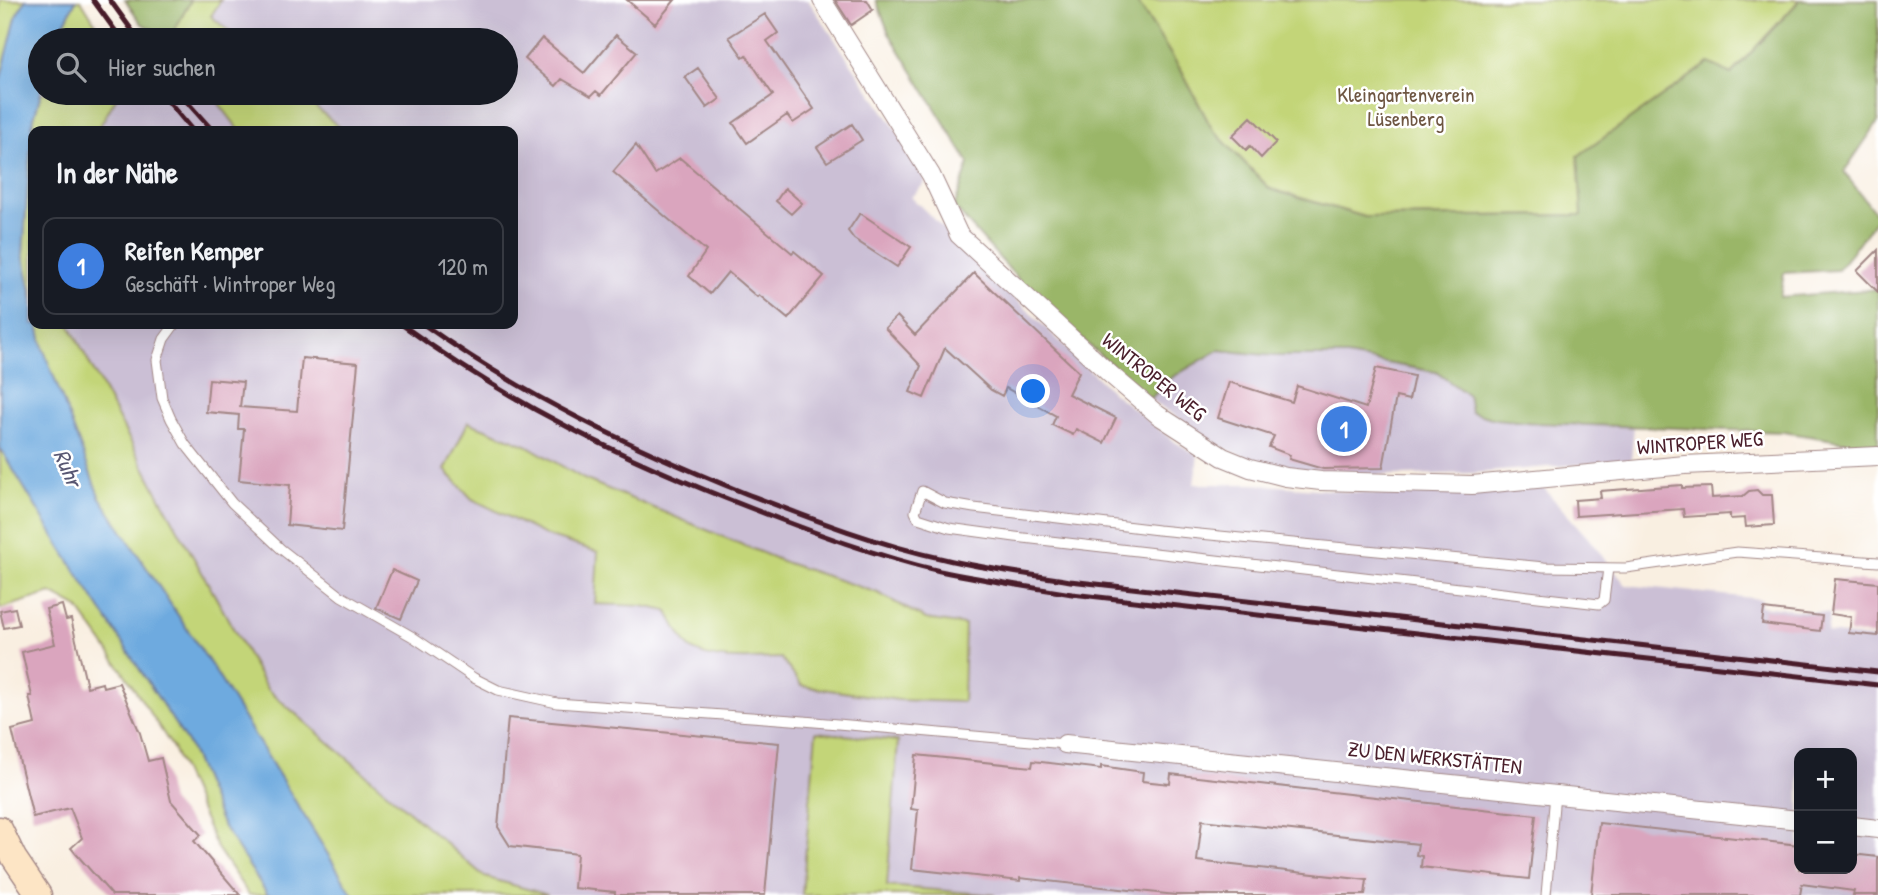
<!DOCTYPE html>
<html lang="de">
<head>
<meta charset="utf-8">
<style>
  :root { --surface:#171b24; --page:#20242c; --text:#f1f3f6; --muted:#9ea1a6; --line:#363941; --accent:#1f6fb2 }
  body { margin:0; font-family:"Patrick Hand",sans-serif; background:var(--page); color:var(--text) }
  .controls { position:absolute; right:21px; bottom:21px; display:grid; overflow:hidden; border-radius:14px; box-shadow:0 7px 28px #0002 }
  .controls button { width:63px; height:63px; display:grid; place-items:center; padding:0; border:0; border-bottom:2px solid var(--line); background:var(--surface); color:var(--text); font:35px sans-serif }
  .you { position:absolute; left:1034px; top:392px; width:24px; height:24px; margin:-18px; border:5px solid #fff; border-radius:50%; background:#1a73e8; box-shadow:0 0 0 10px #1a73e833 }
  .badge { display:grid; place-items:center; width:46px; height:46px; border-radius:50%; background:var(--accent); color:#fff; font-size:23px; font-weight:700 }
  .pin { position:absolute; translate:-50% -50%; border:4px solid #fff; box-shadow:0 2px 7px #0006 }
  .list { margin:0; padding:0; list-style:none }
  h2 { display:flex; justify-content:space-between; align-items:center; height:91px; margin:0; padding:0 28px; font-size:30px }
  h2 small { font-size:23px; font-weight:400; color:var(--muted) }
  .list li { display:grid; grid-template-columns:46px 1fr auto; gap:21px; align-items:center; box-sizing:border-box; height:98px; margin:0 14px 14px; padding:0 14px; border:2px solid var(--line); border-radius:14px }
  .list b { display:block; font-size:26px; white-space:nowrap }
  .list p { margin:0; font-size:23px; white-space:nowrap; color:var(--muted) }
  .list em { font-size:23px; font-style:normal; color:var(--muted) }
  .icon { flex:none; width:38px; height:38px; fill:none; stroke:currentColor; stroke-width:2; stroke-linecap:round; stroke-linejoin:round }
  .map { position:relative; flex:none; width:1878px; height:895px; overflow:hidden }
  .search { position:absolute; background:var(--surface); box-shadow:0 7px 28px #0002; left:28px; top:28px; width:490px; height:77px; display:flex; align-items:center; gap:18px; box-sizing:border-box; padding:0 24px; border-radius:38px; color:var(--muted); font-size:26px }
  .panel { position:absolute; background:var(--surface); box-shadow:0 7px 28px #0002; left:28px; top:126px; width:490px; height:203px; border-radius:14px }
  .map>svg:first-child { display:block }
</style>
</head>
<body>
<div class="map">
<svg width="1878" height="895" viewBox="0 0 1878 895">
  <rect width="100%" height="100%" fill="#fff"/>
  <filter id="ink" filterUnits="userSpaceOnUse"><feTurbulence type="fractalNoise" baseFrequency=".0143" numOctaves="2"/><feDisplacementMap in="SourceGraphic" scale="14" xChannelSelector="R" yChannelSelector="G"/><feConvolveMatrix kernelMatrix="1 2 1 2 8 2 1 2 1" color-interpolation-filters="sRGB"/></filter>
  <filter id="wash" filterUnits="userSpaceOnUse"><feTurbulence type="fractalNoise" baseFrequency=".00686" numOctaves="4" result="noise"/><feDisplacementMap in="SourceGraphic" scale="28" xChannelSelector="R" yChannelSelector="G"/><feGaussianBlur stdDeviation="1.57" result="paint"/><feColorMatrix in="noise" values="0 0 0 0 0 0 0 0 0 0 0 0 0 0 0 0 0 1.4 0 .05"/><feComposite in="paint" operator="in"/></filter>
  <g filter="url(#wash)">
    <rect width="100%" height="100%" fill="#f9efe1"/>
    <path fill="#cbbfd5" fill-rule="evenodd" d="M221,0h587l116,171 1,12 -14,14 200,194 64,51 23,13 -4,29h59l138,11 150,-10 47,53 38,47 135,14 -1,7 70,8 -3,19 51,6v256h-1330l-63,-18 -218,-188 -111,-199 -87,-166h444v-193h-169l-45,-38h207v-53h-267l-29,-24zM526,445l58,34 200,83 94,31 48,26 38,6 -1,77 -65,-2 -96,-14 -20,-28 -37,1 -56,-12 -22,-36 -25,-5 -47,-2 4,-52 -52,-16 -75,-37 -27,-29zM1799,753h53v116h-53z
      M119,93h92l29,38h-143z
      M1219,350l55,6h73l89,16 32,23 27,24 42,4 97,3 -3,34 -155,13 -70,2h-97l-49,-12 -40,-17 -70,-47 21,-21z"/>
    <path fill="#c3d578" stroke="#867a52" stroke-width="2" d="M0,0h26l-9,14 -17,67z
      M76,0h5l25,40h-50z
      M191,0h30l-10,16 28,24h-67l-2,-2z
      M1136,0h664l-69,74 -148,141 -218,2 -95,-28 -58,-60 -30,-57z
      M41,93h78l-22,38h-64v170l-10,-47 9,-129z
      M211,93h88l45,38h-104z
      M38,324h31l87,166 111,199 218,188 63,18h-195l-140,-227 -114,-172 -56,-148z
      M468,422l58,23 58,34 200,83 94,31 48,26 39,6 -2,77 -65,-2 -96,-14 -21,-28c-24,1 -70,5 -91,-10 -9,-8 -16,-26 -23,-37l-25,-5 -47,-2 3,-52 -51,-16 -75,-37 -27,-29z
      M0,448l61,100 129,199 32,77 46,71h-19l-32,-47 -44,-100 -49,-75 -46,-65 -27,-15 -51,16z
      M816,732l82,9 -11,145 108,9h-193z"/>
    <path fill="#9ab668" stroke="#726a4a" stroke-width="2" d="M125,0h66l-21,38 -28,-14z
      M876,0h260l46,72 30,57 58,60 95,28 217,-2 -4,-59 131,-93 22,11 69,-74h78v122l-34,50 34,45 -40,53 -54,3 -4,24 98,-8v158l-95,-15 -246,-9 -42,-4 -24,-7 -3,-17 -32,-23 -89,-16h-73l-55,-6 -48,28 -21,21 -116,-102 -80,-90 15,-44 -80,-130z"/>
    <path fill="#6eaadf" stroke="#5c6485" stroke-width="2" d="M26,0h50l-20,40h-16l1,53 -9,32 -9,129 10,47v23h5l5,24 56,148 114,172 140,227h-85l-46,-71 -32,-77 -129,-199 -61,-100v-367l17,-67z"/>
    <g id="blocks">
      <path fill="#daa5be" d="M627,0h48l-20,24z
        M835,0h32l6,10 -22,15z
        M765,14l13,19 -11,8 47,68 -21,14 -6,-8 -40,28 -14,-20 40,-28 -27,-40 -3,2 -14,-20z
        M616,35l21,17 -36,43 -5,-4 -5,5 -29,-17 -6,7 -31,-27 17,-21 42,35z
        M698,68l22,31 -13,9 -22,-31z
        M1251,117l25,25 -15,16 -11,-12 -4,4 -14,-14z
        M852,124l10,16 -35,22 -10,-15z
        M636,145l19,29 25,-16 112,95 2,-2 30,25 -36,43 -29,-24 -2,2 -29,-25 -18,22 -21,-18 17,-25 -93,-79z
        M785,188l17,15 -11,11 -15,-13z
        M860,213l51,34 -14,20 -43,-28 -6,-8z
        M1878,250v42l-21,-21z
        M974,273l105,99 -11,22 48,24 -12,25 -28,-14 -3,6 -21,-10 4,-9 -50,-28 -4,8 -11,-6 -46,-42 -21,50 -14,-6 11,-26 -36,-38 12,-12 18,19z
        M302,358l56,5 -16,168 -55,-6 3,-40 -51,-5 5,-51h-6l1,-14 -33,-3 3,-33 34,3 -3,25 57,4z
        M1376,368l38,8 -5,24 -13,-3 -13,71 -60,1 -34,-10 1,-4 -21,-8 5,-11 -56,-18 11,-36 63,20 5,-16 69,22z
        M1682,485v3l29,-1 1,11 31,-2 6,-5 8,-1 5,5h10l2,30 -28,2 -1,-9 -15,1v-5l-46,3 -1,-8 -107,7 -1,-16 26,-2 -1,-7z
        M392,570l25,11 -16,38 -25,-11z
        M1835,579l43,4v53l-29,-3 2,-16 -20,-3z
        M62,605l4,15 5,-1 16,68 15,-4 1,4 16,-4 21,50 8,28 13,-3 10,43 30,34 -7,6 46,54h-128l-41,-47 11,-10 -12,-30 -37,9 -21,-87 23,-6 -6,-28h3l-10,-44 33,-8 -9,-35z
        M15,608l4,17 -15,3 -4,-17z
        M1764,609l58,7 -2,15 -58,-7z
        M508,718l271,25 -14,152h-150v-3l-41,-4 3,-34 -67,-8 -12,-19z
        M916,755l116,12 1,-6 68,8v-3l42,6 -1,9 28,3 1,-10 365,41 -7,64 -108,-12 1,-11 -6,-1 2,-11 -216,-24 -5,41 170,19 -2,15h-189l-156,-17v3l-108,-12 6,-59 -7,-1z
        M1599,823l200,22v24h53v-15l26,3v38h-25l1,-4 -52,-7 -2,11h-209z"/>
    </g>
  </g>
  <g filter="url(#ink)">
    <use href="#blocks" fill-opacity="0" stroke="#a28786" stroke-width="2"/>
    <g fill="none" stroke-linecap="round" stroke-linejoin="round">
      <g stroke="#a28786" stroke-width="11">
        <path id="service" d="M175,324l-11,15 -7,21 5,38 9,21 14,25 47,59 49,46 60,47 72,41 61,41 24,12 59,13 235,17 273,24
          M1608,568l-4,32 -5,4 -584,-67 -66,-9 -31,-10 -3,-6 7,-21 23,12 29,5 184,22 386,37 82,1 111,-16 141,10
          M1546,895l9,-101"/>
      </g>
      <g stroke="#a28786" stroke-width="20">
        <path id="minor" d="M822,0l109,175 28,60 151,139 48,41 65,42 27,11 36,9 35,4 151,4 213,-20 193,-9
          M1065,744l734,76
          M1852,826l26,3"/>
      </g>
      <g stroke="#a28786" stroke-width="27">
        <path id="secondary" d="M0,829l14,29 25,37"/>
      </g>
      <use href="#service" stroke="#fff" stroke-width="9"/>
      <use href="#minor" stroke="#fff" stroke-width="18"/>
      <use href="#secondary" stroke="#fde5c5" stroke-width="24"/>
      <path stroke="#4a1f2b" stroke-width="5" d="M93,0l29,40
        M110,0l29,40
        M161,93l32,38
        M179,93l34,38
        M401,324c113,82 222,135 352,185 62,24 123,47 187,62 44,9 88,16 132,23l806,91
        M423,324c103,73 207,123 324,170 65,25 129,50 197,65 41,10 84,15 126,22l808,91"/>
    </g>
  </g>
  <g text-anchor="middle" stroke-width="5" stroke-linejoin="round" paint-order="stroke">
    <g font-size="21" fill="#6e5642" stroke="#fff">
      <text x="1406" y="102">Kleingartenverein<tspan x="1406" dy="24">Lüsenberg</tspan></text>
    </g>
    <g font-size="21" fill="#4a1f2b" stroke="#fff">
      <text transform="translate(1154 377) rotate(39)" y="7">WINTROPER WEG</text>
      <text transform="translate(1700 443) rotate(-4)" y="7">WINTROPER WEG</text>
      <text transform="translate(1435 758) rotate(6)" y="7">ZU DEN WERKSTÄTTEN</text>
    </g>
    <g font-size="23" font-style="italic" fill="#585773" stroke="#fff">
      <text transform="translate(68 468) rotate(66)" y="8">Ruhr</text>
    </g>
  </g>
</svg>
<div class="controls">
<button>+</button>
<button>−</button>
</div>
<div class="you"></div>
<div class="pin badge" style="left:1344px;top:429px;background:#3f7fe0">1</div>
<div class="search"><svg class="icon" aria-label="search" viewBox="0 0 24 24"><circle cx="10" cy="10" r="6"/><path d="M15 15l6 6"/></svg>Hier suchen</div>
<section class="panel">
<h2>In der Nähe<small></small></h2>
<ul class="list">
<li><span class="badge" style="background:#3f7fe0">1</span><div><b>Reifen Kemper</b><p>Geschäft · Wintroper Weg</p></div><em>120 m</em></li>
</ul>
</section>
</div>
</body>
</html>
